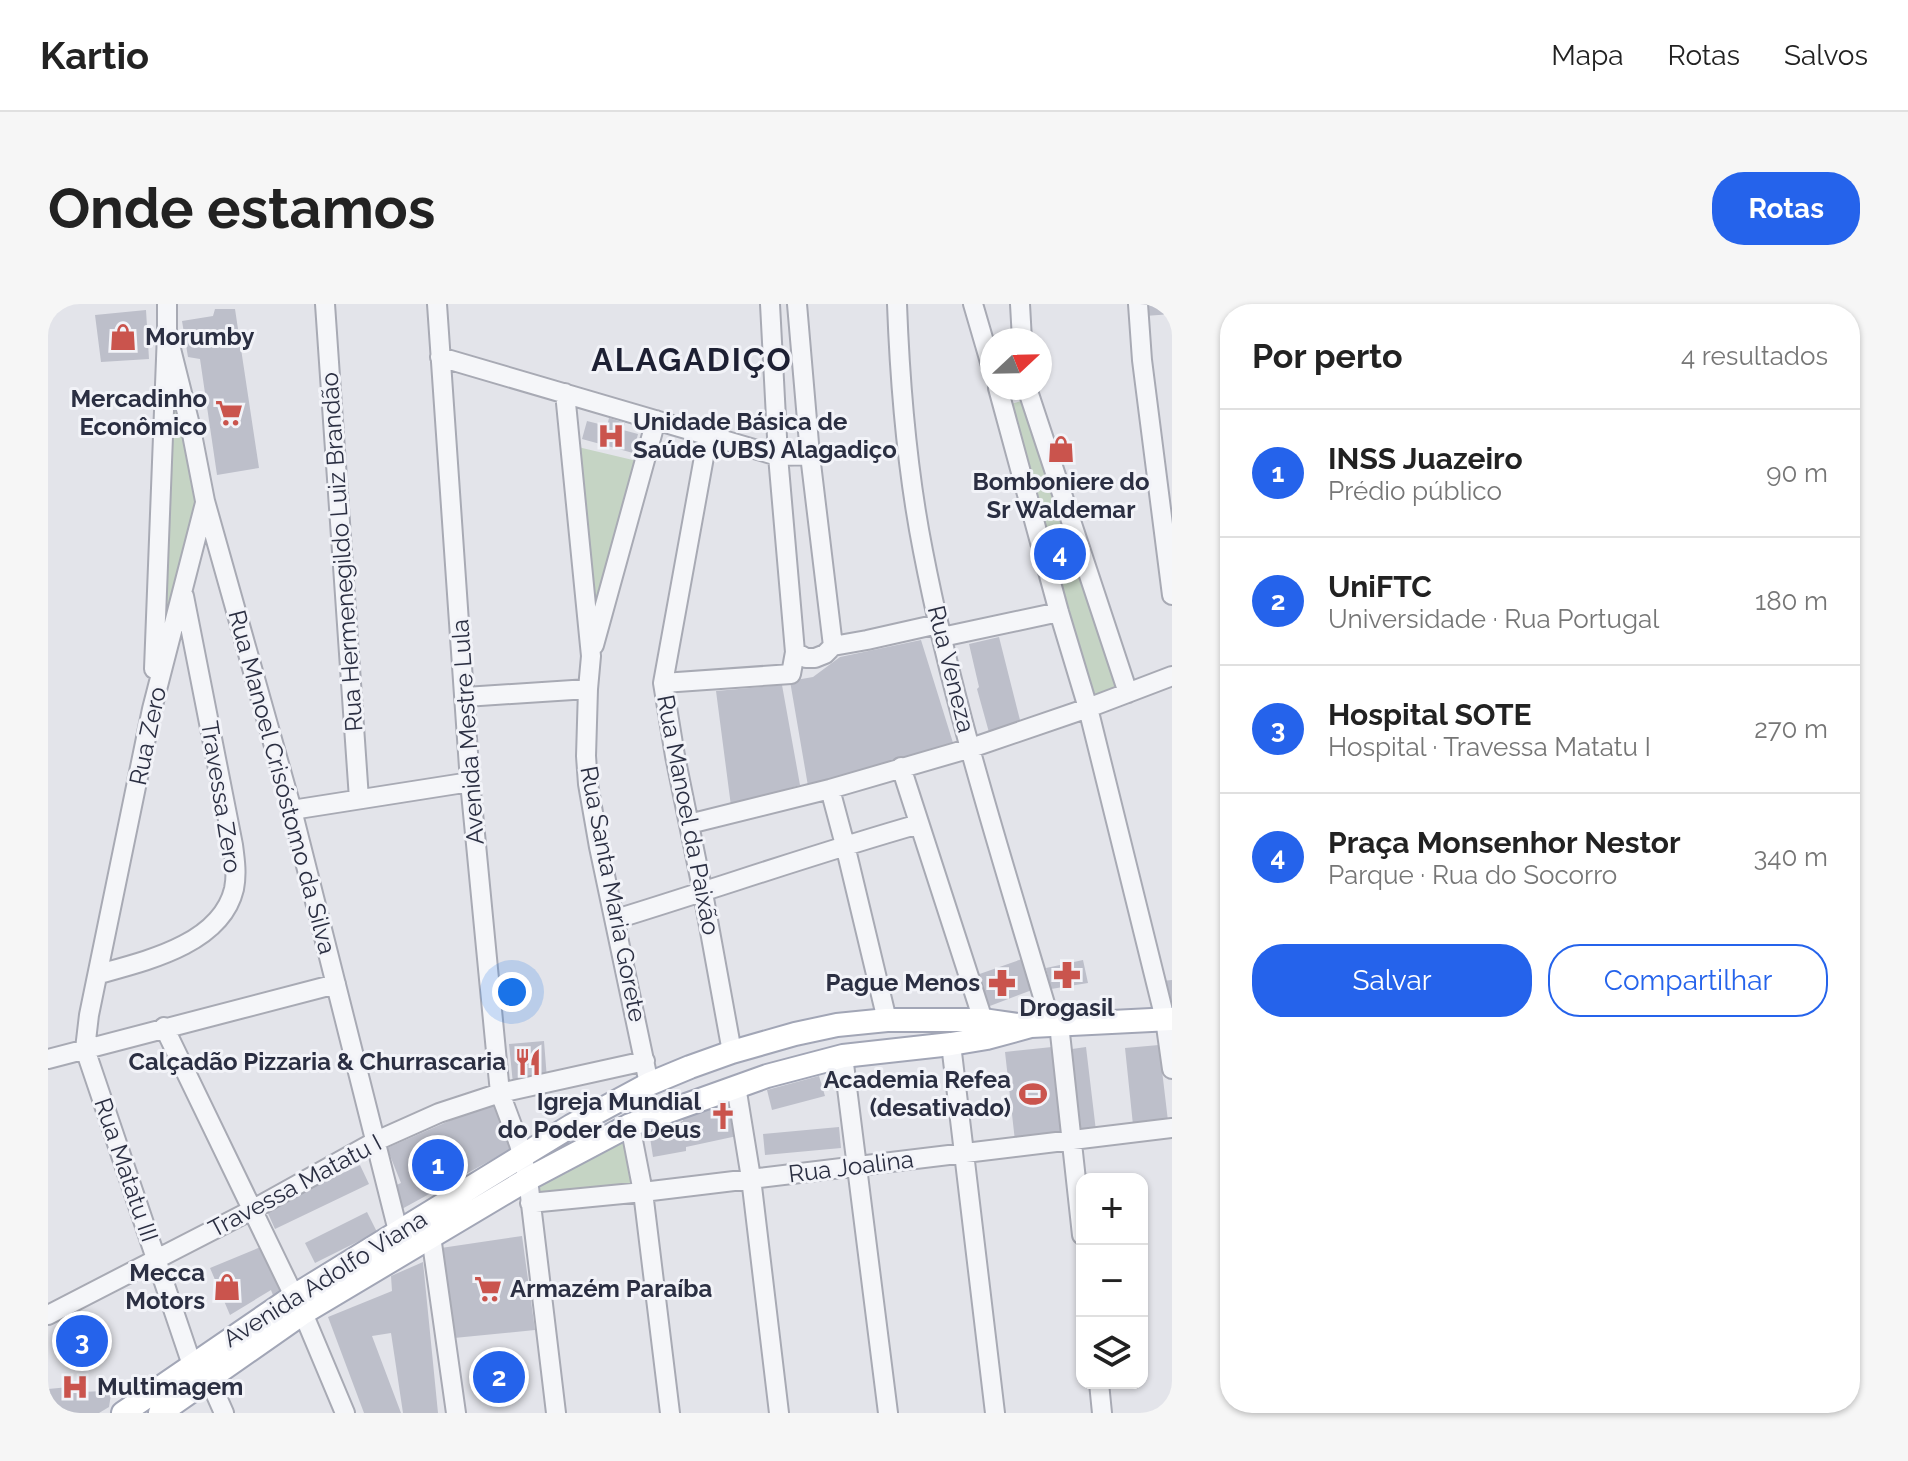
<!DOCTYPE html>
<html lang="pt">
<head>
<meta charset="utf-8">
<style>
  :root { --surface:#fff; --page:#f6f6f6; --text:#222; --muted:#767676; --line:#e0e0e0; --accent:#2563eb }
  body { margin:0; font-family:Raleway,sans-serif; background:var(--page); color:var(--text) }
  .controls { position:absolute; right:24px; bottom:24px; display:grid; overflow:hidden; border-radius:16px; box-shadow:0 2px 6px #0004 }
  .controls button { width:72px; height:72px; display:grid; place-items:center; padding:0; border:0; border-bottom:2px solid var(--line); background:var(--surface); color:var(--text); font:40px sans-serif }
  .compass { position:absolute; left:932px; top:24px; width:72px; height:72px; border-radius:50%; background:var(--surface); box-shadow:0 2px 6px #0004; rotate:68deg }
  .you { position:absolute; left:464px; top:688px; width:28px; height:28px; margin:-20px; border:6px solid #fff; border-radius:50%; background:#1a73e8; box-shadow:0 0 0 12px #1a73e833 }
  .badge { display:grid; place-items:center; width:52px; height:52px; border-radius:50%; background:var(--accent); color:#fff; font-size:26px; font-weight:700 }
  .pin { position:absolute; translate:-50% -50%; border:4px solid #fff; box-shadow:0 2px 8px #0006 }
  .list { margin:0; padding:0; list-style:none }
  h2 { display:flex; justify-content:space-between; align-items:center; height:104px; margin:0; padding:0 32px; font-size:34px }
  h2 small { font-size:26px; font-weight:400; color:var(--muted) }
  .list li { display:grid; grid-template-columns:52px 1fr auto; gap:24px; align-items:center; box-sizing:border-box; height:128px; padding:0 32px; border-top:2px solid var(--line) }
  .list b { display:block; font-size:30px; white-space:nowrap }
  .list p { margin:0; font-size:26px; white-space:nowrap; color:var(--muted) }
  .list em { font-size:26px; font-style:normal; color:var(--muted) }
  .actions { display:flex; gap:16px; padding:24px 32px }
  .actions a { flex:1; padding:18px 0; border:2px solid var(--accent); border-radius:32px; text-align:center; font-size:28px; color:var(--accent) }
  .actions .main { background:var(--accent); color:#fff }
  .icon { flex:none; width:44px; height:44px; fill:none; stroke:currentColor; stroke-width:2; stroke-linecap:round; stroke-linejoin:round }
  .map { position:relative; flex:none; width:1124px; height:1109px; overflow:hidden; border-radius:32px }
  header { display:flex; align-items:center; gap:48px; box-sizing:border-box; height:112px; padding:0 40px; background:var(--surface); border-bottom:2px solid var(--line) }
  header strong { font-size:38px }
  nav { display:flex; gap:44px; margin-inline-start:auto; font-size:28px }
  .intro { display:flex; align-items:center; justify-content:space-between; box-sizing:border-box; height:192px; padding:0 48px }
  h1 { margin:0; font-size:56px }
  .button { padding:20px 36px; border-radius:32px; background:var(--accent); color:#fff; font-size:28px; font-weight:700 }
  main { display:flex; gap:48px; padding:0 48px }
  aside { flex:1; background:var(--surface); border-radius:32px; box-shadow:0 2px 6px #0004 }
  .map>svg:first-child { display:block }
</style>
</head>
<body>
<header>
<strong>Kartio</strong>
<nav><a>Mapa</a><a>Rotas</a><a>Salvos</a></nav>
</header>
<div class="intro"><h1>Onde estamos</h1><a class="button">Rotas</a></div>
<main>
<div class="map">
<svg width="1124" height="1109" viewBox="0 0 1124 1109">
  <rect width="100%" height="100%" fill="#e3e4ea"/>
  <path fill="#c5d4c4" d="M123,70l26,91 -1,52 -35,138z
    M973,97l100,300 -27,8 -90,-303z
    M530,143l59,14 -43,160z
    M581,830l4,51 -93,11 -4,-4 1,-10 16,-8h12z"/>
  <path fill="#bdbfca" d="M1096,0h28v10l-27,2z
    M167,5h20l24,159 -42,7 -17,-116 -12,-2 -6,-36 31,-5z
    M98,6l3,49 -48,3 -6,-47z
    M561,114l16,5 -2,7 15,4 -5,19 -51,-14 5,-18 20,5z
    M951,333l23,91 -32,8 -13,-47 2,-2 -10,-43z
    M873,336l33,106 -146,40 -18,-105 23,-4 27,-20z
    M734,381l18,100 -69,21 -15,-115z
    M974,655l10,31 -50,19 -11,-32z
    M1035,656l5,23 -37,6 -5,-21z
    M1124,676v31l-11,-30z
    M496,737l3,38 -34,5 -4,-40z
    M1111,741l9,76 -35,4 -8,-77z
    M1004,743l10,88 -47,6 -10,-89z
    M1038,743l10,84 -22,2 -9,-83z
    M771,772l6,20 -53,14 -5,-20z
    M447,797l18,47 -113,62 -8,-23 9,-4 -14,-35z
    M685,798l4,34 -51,11v4l-33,6 -4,-26 34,-10 -1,-6z
    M791,823l2,21 -76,7 -2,-21z
    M312,861l9,19 -94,45 -9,-20z
    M319,908l10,20 -62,31 -10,-20z
    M474,932l13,94 -81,8 -13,-90z
    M215,942l19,48 -8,4 -3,-8 -41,25 -20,-47z
    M375,958l15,151h-35l-12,-80 -19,3 29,77h-37l-36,-96 64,-26 -1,-15z
    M32,1082l2,6 22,-1 8,-3 -3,19 -10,6h-51v-24z"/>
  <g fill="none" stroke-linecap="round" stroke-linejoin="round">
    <g stroke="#a8aab4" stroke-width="22">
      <path id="minor" d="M277,0l34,495
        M389,0l33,478 30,311 19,51 9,35 28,234
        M749,0l13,151 23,191
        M849,0c3,82 10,166 26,247 31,160 82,317 128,473
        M925,0l19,65
        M972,0l2,36
        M1090,0l4,56 30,235
        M119,29l24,96 14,72 87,309 106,421
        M392,53l338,99 32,-1
        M950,84l61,224 29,96 77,311 7,50
        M979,84l101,305
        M517,89l26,263 -3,33 -2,67 2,28 11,63 50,237
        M660,131l-45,248 12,73 28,137 29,159
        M894,333l117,-25
        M546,341l62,-225
        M747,348l11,6h9l10,-4 8,-8 34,-6 71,-16
        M106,365l13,-336v-29
        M615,379l128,-9 4,-22 -17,-196 -8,-152
        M417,393l123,-8
        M853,463l82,253
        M782,485l15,56 42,175
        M244,506l178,-28
        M641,520l141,-35 141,-41 117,-40 84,-32
        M568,615c101,-31 201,-66 303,-95
        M51,670c47,-13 122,-30 135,-85 3,-15 1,-29 -1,-44l-49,-249
        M1011,720l23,211
        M116,723l130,269
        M903,740l44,369
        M795,752l45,357
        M0,755l288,-75
        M688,782l15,92 28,235
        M582,821l13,67 27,221
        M482,899l113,-11 529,-64
        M383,932l25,177
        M255,1009l42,100
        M0,1011l204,-105 122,-68 65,-29 61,-20 145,-32
        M144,1061l-107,-316 4,-34 63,-306 53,-206
        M161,1075l15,34
        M1051,1079l3,30"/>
    </g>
    <g stroke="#a2a6b6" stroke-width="26">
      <path id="major" d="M75,1109l171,-117 277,-170 78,-42 41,-17 42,-15 63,-18 42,-9 50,-5h96l35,5
        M112,1109l143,-100 225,-134 102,-54 137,-49 76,-20 108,-12 36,-6 44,-12 141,-7"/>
    </g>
    <use href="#minor" stroke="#f5f6f9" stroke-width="18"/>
    <use href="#major" stroke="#fff" stroke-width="22"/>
  </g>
  <defs>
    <g id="shop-bare" transform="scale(2.16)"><path d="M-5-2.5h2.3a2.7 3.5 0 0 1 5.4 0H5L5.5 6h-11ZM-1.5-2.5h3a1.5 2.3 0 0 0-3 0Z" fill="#ca544d" stroke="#f2f3f8" stroke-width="2.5" paint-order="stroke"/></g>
    <g id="supermarket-bare" transform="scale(2.16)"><path d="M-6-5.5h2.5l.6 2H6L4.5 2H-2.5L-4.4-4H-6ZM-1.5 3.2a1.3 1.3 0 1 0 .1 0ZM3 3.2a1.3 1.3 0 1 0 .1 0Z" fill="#ca544d" stroke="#f2f3f8" stroke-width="2.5" paint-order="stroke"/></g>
    <g id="hospital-bare" transform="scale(2.16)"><path d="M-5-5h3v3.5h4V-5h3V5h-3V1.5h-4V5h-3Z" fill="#ca544d" stroke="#f2f3f8" stroke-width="2.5" paint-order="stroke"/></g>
    <g id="pharmacy-bare" transform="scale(2.16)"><path d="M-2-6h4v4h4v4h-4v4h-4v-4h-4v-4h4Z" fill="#ca544d" stroke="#f2f3f8" stroke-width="2.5" paint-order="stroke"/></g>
    <g id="restaurant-bare" transform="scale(2.16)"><path d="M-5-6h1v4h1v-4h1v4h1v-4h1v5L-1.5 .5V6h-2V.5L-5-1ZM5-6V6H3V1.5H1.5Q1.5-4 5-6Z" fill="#ca544d" stroke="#f2f3f8" stroke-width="2.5" paint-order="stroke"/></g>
    <g id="stadium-bare" transform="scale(2.16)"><path d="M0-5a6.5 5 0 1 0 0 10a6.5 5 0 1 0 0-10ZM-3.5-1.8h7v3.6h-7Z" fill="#ca544d" stroke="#f2f3f8" stroke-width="2.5" paint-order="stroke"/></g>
    <g id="church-bare" transform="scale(2.16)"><path d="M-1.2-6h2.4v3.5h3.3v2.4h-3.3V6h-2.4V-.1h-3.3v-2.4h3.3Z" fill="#ca544d" stroke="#f2f3f8" stroke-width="2.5" paint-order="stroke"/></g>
  </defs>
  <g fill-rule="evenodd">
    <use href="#shop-bare" x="75" y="33"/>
    <use href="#supermarket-bare" x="181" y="109"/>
    <use href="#hospital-bare" x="563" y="132"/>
    <use href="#shop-bare" x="1013" y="145"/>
    <use href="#pharmacy-bare" x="1019" y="671"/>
    <use href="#pharmacy-bare" x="954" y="679"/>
    <use href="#restaurant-bare" x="480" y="758"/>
    <use href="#stadium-bare" x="985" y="790"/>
    <use href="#church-bare" x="675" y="812"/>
    <use href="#shop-bare" x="179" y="983"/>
    <use href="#supermarket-bare" x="440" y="985"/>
    <use href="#hospital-bare" x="27" y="1083"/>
  </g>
  <g text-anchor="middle" stroke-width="6" stroke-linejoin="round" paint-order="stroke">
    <g font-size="24" font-weight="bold" fill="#2b2f42" stroke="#f2f3f8" text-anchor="end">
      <text x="97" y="41" text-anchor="start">Morumby</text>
      <text x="159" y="103">Mercadinho<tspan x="159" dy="28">Econômico</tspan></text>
      <text x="585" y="126" text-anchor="start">Unidade Básica de<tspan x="585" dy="28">Saúde (UBS) Alagadiço</tspan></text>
      <text x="1013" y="186" text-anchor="middle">Bomboniere do<tspan x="1013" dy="28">Sr Waldemar</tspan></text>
      <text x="932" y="687">Pague Menos</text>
      <text x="1019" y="712" text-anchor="middle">Drogasil</text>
      <text x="458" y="766">Calçadão Pizzaria &amp; Churrascaria</text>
      <text x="963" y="784">Academia Refea<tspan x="963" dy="28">(desativado)</tspan></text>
      <text x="653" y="806">Igreja Mundial<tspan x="653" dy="28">do Poder de Deus</tspan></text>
      <text x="157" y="977">Mecca<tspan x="157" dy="28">Motors</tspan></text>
      <text x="462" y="993" text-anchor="start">Armazém Paraíba</text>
      <text x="49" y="1091" text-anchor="start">Multimagem</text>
    </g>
    <g font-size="24" fill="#2b2f42" stroke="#f2f3f8">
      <text transform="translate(294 248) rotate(-94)" y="8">Rua Hermenegildo Luiz Brandão</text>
      <text transform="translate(903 365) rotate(76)" y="8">Rua Veneza</text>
      <text transform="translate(420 428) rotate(-94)" y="8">Avenida Mestre Lula</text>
      <text transform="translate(100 432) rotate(-78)" y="8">Rua Zero</text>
      <text transform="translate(234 478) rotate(75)" y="8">Rua Manoel Crisóstomo da Silva</text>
      <text transform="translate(173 493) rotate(81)" y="8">Travessa Zero</text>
      <text transform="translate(640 511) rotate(79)" y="8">Rua Manoel da Paixão</text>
      <text transform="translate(565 590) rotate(79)" y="8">Rua Santa Maria Gorete</text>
      <text transform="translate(803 863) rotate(-7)" y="8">Rua Joalina</text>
      <text transform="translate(78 866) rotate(71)" y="8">Rua Matatu III</text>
      <text transform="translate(247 882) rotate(-28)" y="8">Travessa Matatu I</text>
      <text transform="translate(277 975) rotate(-32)" y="8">Avenida Adolfo Viana</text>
    </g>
    <g font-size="32" font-weight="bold" letter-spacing="2" fill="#1d2033" stroke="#f2f3f8">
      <text x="644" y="67">ALAGADIÇO</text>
    </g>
  </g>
</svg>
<div class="controls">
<button>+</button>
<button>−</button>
<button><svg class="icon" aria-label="layers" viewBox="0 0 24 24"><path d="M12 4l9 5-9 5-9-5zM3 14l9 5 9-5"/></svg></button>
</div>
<svg class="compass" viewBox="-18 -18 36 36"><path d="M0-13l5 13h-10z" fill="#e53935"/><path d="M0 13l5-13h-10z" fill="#767676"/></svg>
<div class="you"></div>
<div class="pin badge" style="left:390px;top:861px">1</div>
<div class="pin badge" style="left:451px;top:1073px">2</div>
<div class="pin badge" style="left:34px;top:1037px">3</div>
<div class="pin badge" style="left:1012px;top:250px">4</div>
</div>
<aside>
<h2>Por perto<small>4 resultados</small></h2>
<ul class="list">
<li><span class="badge">1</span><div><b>INSS Juazeiro</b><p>Prédio público</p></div><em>90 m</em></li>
<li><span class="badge">2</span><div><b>UniFTC</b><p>Universidade · Rua Portugal</p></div><em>180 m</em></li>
<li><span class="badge">3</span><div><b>Hospital SOTE</b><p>Hospital · Travessa Matatu I</p></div><em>270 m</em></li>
<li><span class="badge">4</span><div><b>Praça Monsenhor Nestor</b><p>Parque · Rua do Socorro</p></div><em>340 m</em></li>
</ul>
<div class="actions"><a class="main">Salvar</a><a>Compartilhar</a></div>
</aside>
</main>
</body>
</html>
